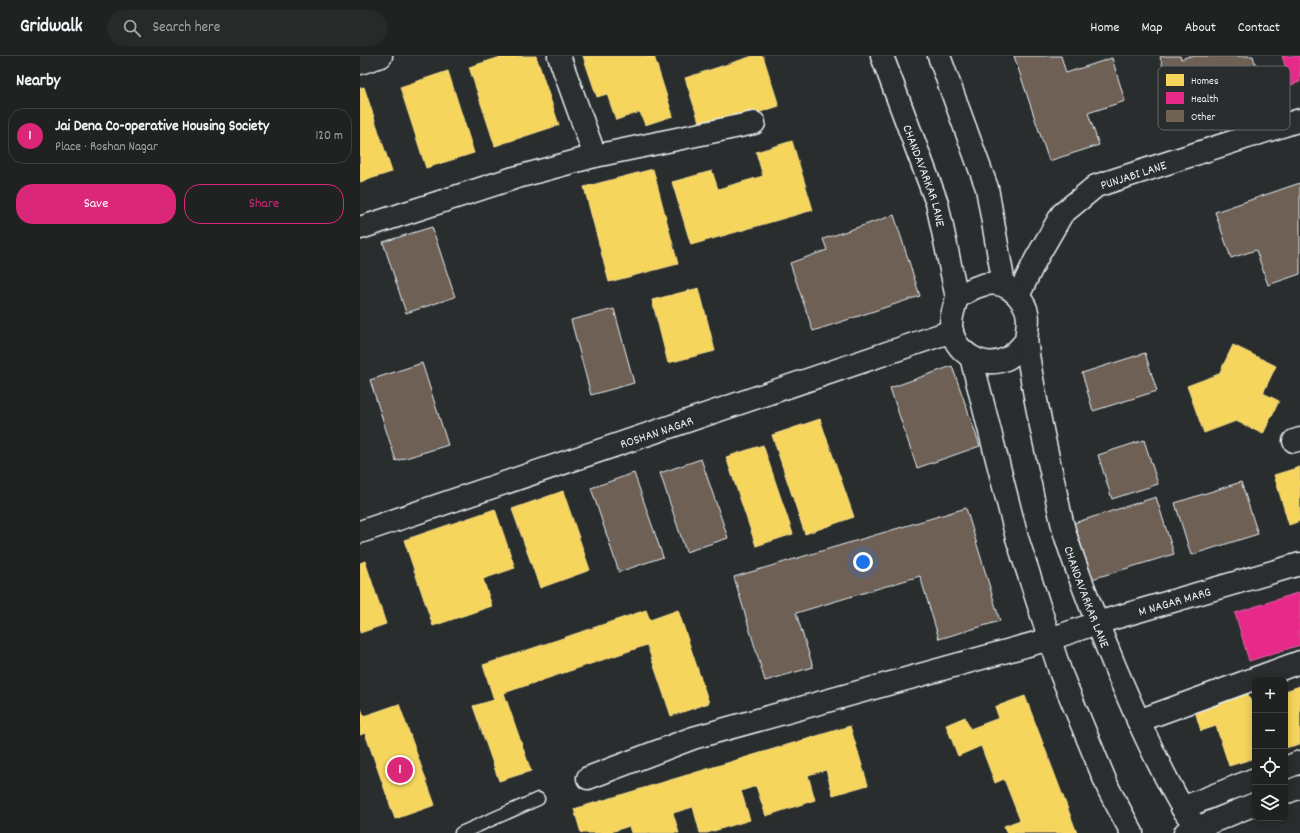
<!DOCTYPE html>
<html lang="en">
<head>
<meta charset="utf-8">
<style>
  :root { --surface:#202222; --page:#282a2a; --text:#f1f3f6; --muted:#a2a4a5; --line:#3d3f40; --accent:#db2777 }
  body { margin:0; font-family:Dekko,sans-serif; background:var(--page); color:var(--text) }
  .controls { position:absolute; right:12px; bottom:12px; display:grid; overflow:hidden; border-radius:8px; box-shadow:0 2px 10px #0003 }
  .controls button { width:36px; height:36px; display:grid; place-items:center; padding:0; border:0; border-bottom:1px solid var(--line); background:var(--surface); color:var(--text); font:20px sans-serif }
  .you { position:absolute; left:503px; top:506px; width:14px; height:14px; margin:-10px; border:3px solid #fff; border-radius:50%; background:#1a73e8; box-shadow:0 0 0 6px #1a73e833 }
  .badge { display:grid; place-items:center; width:26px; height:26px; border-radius:50%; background:var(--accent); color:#fff; font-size:13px; font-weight:700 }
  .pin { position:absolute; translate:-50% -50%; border:2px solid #fff; box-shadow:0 1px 4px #0006 }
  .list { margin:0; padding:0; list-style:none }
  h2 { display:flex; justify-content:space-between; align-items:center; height:52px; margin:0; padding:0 16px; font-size:17px }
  h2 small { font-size:13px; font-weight:400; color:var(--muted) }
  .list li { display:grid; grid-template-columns:26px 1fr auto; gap:12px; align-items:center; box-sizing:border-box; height:56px; margin:0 8px 8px; padding:0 8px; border:1px solid var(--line); border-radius:16px }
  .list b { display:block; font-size:15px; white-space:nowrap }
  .list p { margin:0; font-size:13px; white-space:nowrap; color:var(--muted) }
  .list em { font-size:13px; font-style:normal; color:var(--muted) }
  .actions { display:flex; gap:8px; padding:12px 16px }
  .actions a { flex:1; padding:9px 0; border:1px solid var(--accent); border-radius:16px; text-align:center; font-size:14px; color:var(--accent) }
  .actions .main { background:var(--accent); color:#fff }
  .icon { flex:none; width:22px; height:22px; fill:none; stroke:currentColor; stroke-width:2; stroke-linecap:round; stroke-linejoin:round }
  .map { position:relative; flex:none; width:940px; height:777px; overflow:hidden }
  header { display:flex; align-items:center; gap:24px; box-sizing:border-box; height:56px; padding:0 20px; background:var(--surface); border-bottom:1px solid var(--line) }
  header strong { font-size:19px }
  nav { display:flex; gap:22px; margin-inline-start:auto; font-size:14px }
  .search { width:280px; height:36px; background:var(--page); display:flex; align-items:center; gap:10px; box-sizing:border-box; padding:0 14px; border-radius:22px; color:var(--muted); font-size:15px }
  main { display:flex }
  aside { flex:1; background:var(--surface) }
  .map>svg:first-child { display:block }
</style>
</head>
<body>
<header>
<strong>Gridwalk</strong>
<div class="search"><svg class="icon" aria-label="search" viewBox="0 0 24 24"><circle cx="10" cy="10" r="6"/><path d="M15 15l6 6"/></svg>Search here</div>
<nav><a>Home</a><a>Map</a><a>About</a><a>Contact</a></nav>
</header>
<main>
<aside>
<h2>Nearby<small></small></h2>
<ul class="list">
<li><span class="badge">1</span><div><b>Jai Dena Co-operative Housing Society</b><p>Place · Roshan Nagar</p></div><em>120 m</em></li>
</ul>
<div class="actions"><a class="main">Save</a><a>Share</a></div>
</aside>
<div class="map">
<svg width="940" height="777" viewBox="0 0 940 777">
  <rect width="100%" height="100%" fill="#2a2d2e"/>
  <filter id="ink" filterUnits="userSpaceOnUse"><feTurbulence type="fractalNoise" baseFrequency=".025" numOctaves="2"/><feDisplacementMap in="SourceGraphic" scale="8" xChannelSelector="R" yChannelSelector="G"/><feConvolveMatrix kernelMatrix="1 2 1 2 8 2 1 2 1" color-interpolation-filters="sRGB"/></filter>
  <g filter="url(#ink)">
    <path fill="#f6d55c" stroke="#f2dd8b" d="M144,0h32l23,69 -64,21 -26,-79z
      M223,0h71l19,60 -28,9 -5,-13 -24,8 -9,-26 -10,3z
      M393,0h10l16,50 -77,25 -17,-53z
      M88,15l26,82 -48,15 -26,-81z
      M4,31l28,85 -32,10v-94z
      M432,85l21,69 -122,35 -19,-63 40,-11 6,18 45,-13 -7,-24z
      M293,113l25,95 -69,18 -25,-95z
      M339,232l16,63 -47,12 -16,-63z
      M873,289l43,21 -13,27 16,8 -16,33 -27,-13 -32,12 -17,-47 32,-12z
      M460,363l34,98 -49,17 -33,-99z
      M403,389l30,89 -37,12 -30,-89z
      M940,411v54l-11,4 -15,-50z
      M203,435l27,79 -50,18 -28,-79z
      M135,453l20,59 -32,11 9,27 -59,20 -29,-86z
      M5,505l21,63 -26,9v-70z
      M286,554l4,10 28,-10 31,93 -38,13 -24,-71 -143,48 27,78 -32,10 -26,-75 21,-6 -11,-35z
      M940,630v58l-15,4v-57z
      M888,638l3,8 4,-2v58l-26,8 -13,-40 -15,5 -6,-20z
      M665,640l52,137h-70l-3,-7 16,-6 -16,-41 -9,4 -14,-37 -23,10 -12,-31 19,-8 5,12 29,-11 -4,-11z
      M39,648l36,101 -40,14 -30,-86 -5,2v-29l4,10z
      M490,670l18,59 -35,10 -7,-25 -18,5 7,25 -49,16 -10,-30 -15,5 9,29 -43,13h-7l-7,-26 -20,6 6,20h-48l-2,-7 -21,7h-27l-7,-24z"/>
    <path fill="#e7298a" stroke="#e765ab" d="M922,0h18v26l-9,3z
      M940,536v53l-51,16 -14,-48z"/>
    <path fill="#6e6154" stroke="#e8f1f8" d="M654,0h47l5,17 46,-15 13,43 -37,12 11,32 -50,16z
      M804,0h16l1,3 9,-3h63l11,36 -21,7 -5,-14 -42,13 4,14 -21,7 -19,-62z
      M940,127v91l-32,11 -12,-35 -25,8 -16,-46z
      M534,159l26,81 -107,35 -23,-68 37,-13 -4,-11z
      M72,171l23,70 -49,16 -23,-71z
      M254,253l20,74 -43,12 -20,-75z
      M785,297l12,38 -64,20 -11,-38z
      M62,307l26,82 -52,16 -26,-81z
      M592,310l28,80 -63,22 -27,-80z
      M784,384l14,44 -46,15 -14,-44z
      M341,403l27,79 -42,14 -26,-79z
      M274,417l29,84 -44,15 -28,-84z
      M881,426l17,52 -67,21 -16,-52z
      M796,441l18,57 -82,25 -18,-56z
      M606,452l34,113 -61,18 -19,-63 -124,37 17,54 -48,14 -31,-104z"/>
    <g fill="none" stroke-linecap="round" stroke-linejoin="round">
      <g stroke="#e8f1f8" stroke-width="15">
        <path id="service" d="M101,777l77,-34"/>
      </g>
      <g stroke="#e8f1f8" stroke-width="25">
        <g id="minor">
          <path d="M199,0l36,100"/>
          <path d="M0,172l154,-50 81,-22 159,-33"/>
          <path id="s1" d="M658,240l18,-37 26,-45 34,-28 204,-66"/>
          <path d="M934,385l6,-2"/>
          <path id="s2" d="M0,476l592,-201"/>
          <path d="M778,665l162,-59"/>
          <path d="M925,712l15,-6"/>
          <path id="s3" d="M228,722l105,-40 357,-99 47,-16 203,-59"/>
          <path d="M925,737l15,-6"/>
          <path d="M822,752l73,-29"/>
          <path d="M825,777l70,-29"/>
        </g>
      </g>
      <g stroke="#e8f1f8" stroke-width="25">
        <g id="tertiary">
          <path id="s4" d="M522,0l55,147 20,95c-3,9 -6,18 -6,27 1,27 33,46 57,33 7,-4 12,-11 18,-17"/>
          <path d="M579,0l48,132 17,97"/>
          <path d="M0,7l21,-7"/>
          <path id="s5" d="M597,242c24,-17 48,-23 66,5 10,15 1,29 4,44 6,45 16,89 26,133 4,18 7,36 12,54 14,45 32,89 50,133 20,47 41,95 67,140 5,9 13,17 18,26"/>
          <path d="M611,301l46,181 44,136 48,116 23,43"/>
        </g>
      </g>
      <use href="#service" stroke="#2a2d2e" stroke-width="12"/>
      <use href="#minor" stroke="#2a2d2e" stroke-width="22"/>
      <use href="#tertiary" stroke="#2a2d2e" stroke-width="22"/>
    </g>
  </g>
  <g text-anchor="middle" stroke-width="4" stroke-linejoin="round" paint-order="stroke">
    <g font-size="13" fill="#e8f1f8" stroke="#2a2d2e">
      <text dy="5" stroke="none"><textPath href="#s1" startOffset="176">PUNJABI LANE</textPath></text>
      <text dy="5" stroke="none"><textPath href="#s4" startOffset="127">CHANDAVARKAR LANE</textPath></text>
      <text dy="5" stroke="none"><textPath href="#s2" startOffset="313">ROSHAN NAGAR</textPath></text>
      <text dy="5" stroke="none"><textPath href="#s5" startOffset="379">CHANDAVARKAR LANE</textPath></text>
      <text dy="5" stroke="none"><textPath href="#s3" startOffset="613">M NAGAR MARG</textPath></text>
    </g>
  </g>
  <rect x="798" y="10" width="132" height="64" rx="6" fill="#2a2d2e" stroke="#63686b" stroke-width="1"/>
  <rect x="806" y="18" width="18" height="12" fill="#f6d55c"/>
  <rect x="806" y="36" width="18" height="12" fill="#e7298a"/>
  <rect x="806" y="54" width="18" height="12" fill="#6e6154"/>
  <g font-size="11" fill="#e8f1f8">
    <text x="831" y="28">Homes</text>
    <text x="831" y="46">Health</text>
    <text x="831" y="64">Other</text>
  </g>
</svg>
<div class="controls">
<button>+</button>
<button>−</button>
<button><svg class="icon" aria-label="locate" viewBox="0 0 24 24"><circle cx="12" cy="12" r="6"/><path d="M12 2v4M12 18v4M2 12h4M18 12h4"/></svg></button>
<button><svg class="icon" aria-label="layers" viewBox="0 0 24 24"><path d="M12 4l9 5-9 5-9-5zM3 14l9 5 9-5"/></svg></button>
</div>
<div class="you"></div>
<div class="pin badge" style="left:40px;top:714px">1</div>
</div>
</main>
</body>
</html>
